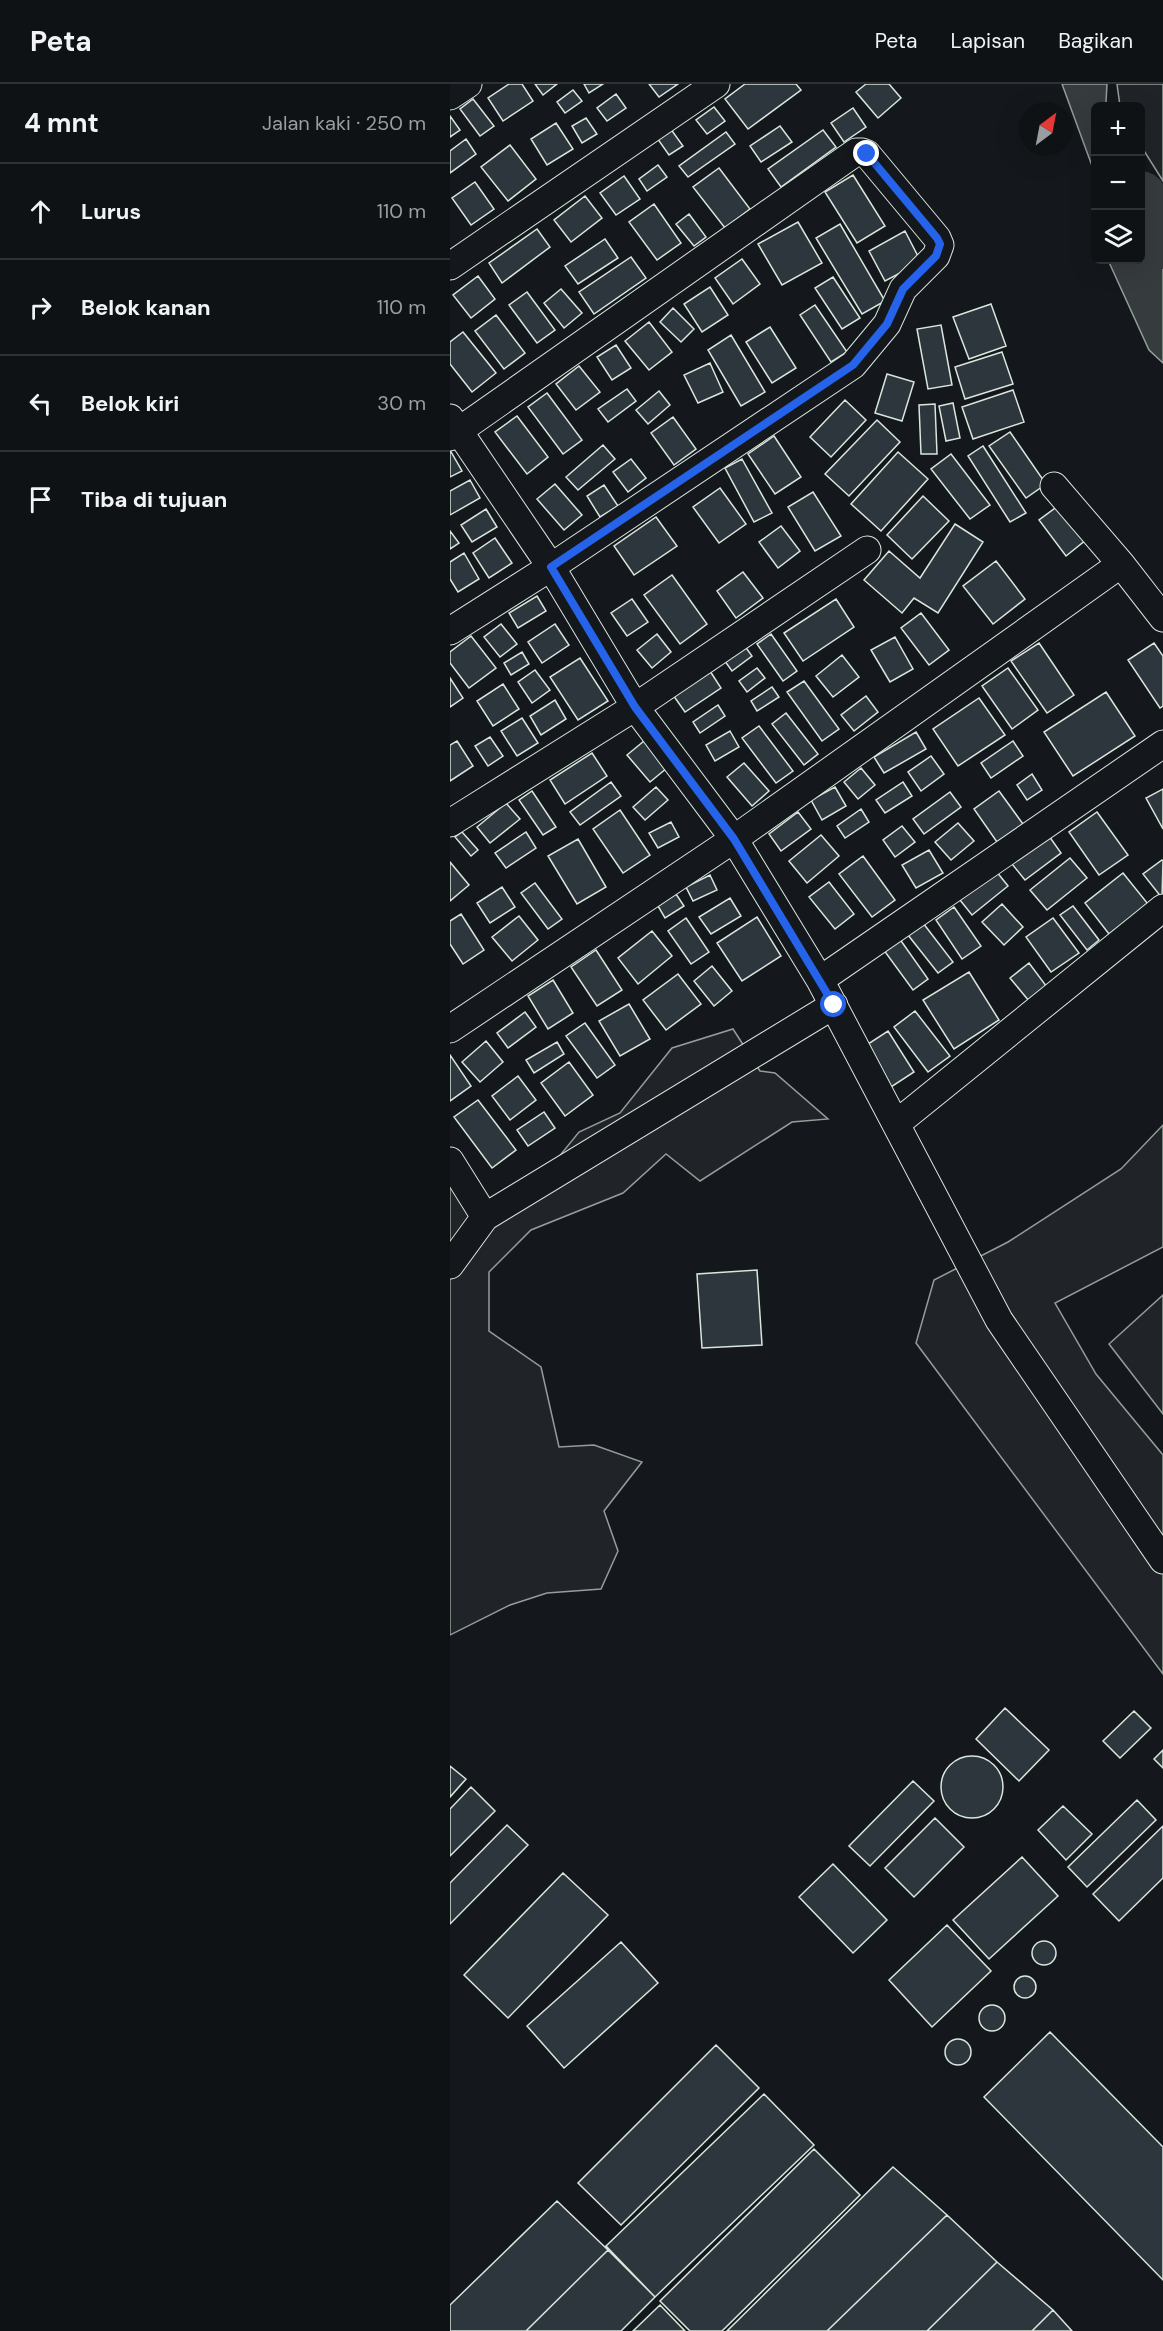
<!DOCTYPE html>
<html lang="id">
<head>
<meta charset="utf-8">
<style>
  :root { --surface:#0f1215; --page:#181b1e; --text:#f1f3f6; --muted:#9b9ea0; --line:#2f3234 }
  body { margin:0; font-family:"DM Sans",sans-serif; background:var(--page); color:var(--text) }
  .controls { position:absolute; right:18px; top:18px; display:grid; overflow:hidden; border-radius:9px; box-shadow:0 6px 24px #0002 }
  .controls button { width:54px; height:54px; display:grid; place-items:center; padding:0; border:0; border-bottom:2px solid var(--line); background:var(--surface); color:var(--text); font:30px sans-serif }
  .compass { position:absolute; left:569px; top:18px; width:54px; height:54px; border-radius:50%; background:var(--surface); box-shadow:0 6px 24px #0002; rotate:32deg }
  .stop { position:absolute; width:18px; height:18px; margin:-14px; border:4px solid #2563eb; border-radius:50%; background:#fff }
  .stop.end { background:#2563eb; border-color:#fff; box-shadow:0 2px 6px #0008 }
  .list { margin:0; padding:0; list-style:none }
  h2 { display:flex; justify-content:space-between; align-items:center; height:78px; margin:0; padding:0 24px; font-size:26px }
  h2 small { font-size:20px; font-weight:400; color:var(--muted) }
  .list li { display:grid; grid-template-columns:39px 1fr auto; gap:18px; align-items:center; box-sizing:border-box; height:96px; padding:0 24px; border-top:2px solid var(--line) }
  .list b { display:block; font-size:22px; white-space:nowrap }
  .list em { font-size:20px; font-style:normal; color:var(--muted) }
  .icon { flex:none; width:33px; height:33px; fill:none; stroke:currentColor; stroke-width:2; stroke-linecap:round; stroke-linejoin:round }
  .map { position:relative; flex:none; width:713px; height:2247px; overflow:hidden }
  header { display:flex; align-items:center; gap:36px; box-sizing:border-box; height:84px; padding:0 30px; background:var(--surface); border-bottom:2px solid var(--line) }
  header strong { font-size:28px }
  nav { display:flex; gap:33px; margin-inline-start:auto; font-size:21px }
  main { display:flex }
  aside { flex:1; background:var(--surface) }
  .map>svg:first-child { display:block }
</style>
</head>
<body>
<header>
<strong>Peta</strong>
<nav><a>Peta</a><a>Lapisan</a><a>Bagikan</a></nav>
</header>
<main>
<aside>
<h2>4 mnt<small>Jalan kaki · 250 m</small></h2>
<ul class="list">
<li><svg class="icon" aria-label="ahead" viewBox="0 0 24 24"><path d="M12 20V5M6 11l6-6 6 6"/></svg><div><b>Lurus</b></div><em>110 m</em></li>
<li><svg class="icon" aria-label="right" viewBox="0 0 24 24"><path d="M7 20v-9h11M14 6l5 5-5 5"/></svg><div><b>Belok kanan</b></div><em>110 m</em></li>
<li><svg class="icon" aria-label="left" viewBox="0 0 24 24"><path d="M17 20v-9H6M10 6l-5 5 5 5"/></svg><div><b>Belok kiri</b></div><em>30 m</em></li>
<li><svg class="icon" aria-label="arrive" viewBox="0 0 24 24"><path d="M6 21V4h12l-3 4 3 4H6"/></svg><div><b>Tiba di tujuan</b></div></li>
</ul>
</aside>
<div class="map">
<svg width="713" height="2247" viewBox="0 0 713 2247">
  <rect width="100%" height="100%" fill="#14181c"/>
  <path fill="#202428" stroke="#939e99" stroke-width="1.5" d="M667,0h46v97l-22,-35 -1,-40h-20z
    M283,945l27,42 15,2 53,46 -36,3 -92,59 -34,-27 -43,39 -92,37 -42,42v59l52,36 18,80 35,-2 48,17 -38,49 14,40 -17,38 -54,4 -37,12 -60,30v-451l31,30 59,-34 39,-48 41,-19 52,-65z
    M713,1041v122l-108,56 41,71 67,81v219l-247,-331 18,-63 74,-38 113,-73z
    M713,1211v119l-54,-70z"/>
  <path fill="#363b3e" stroke="#939e99" stroke-width="1.5" d="M612,0h45l-1,18 2,4h-12l-1,68z
    M691,135l22,3v141l-14,-13 -41,-90h32z"/>
  <g fill="none" stroke-linecap="round" stroke-linejoin="round">
    <path stroke="#363b3e" stroke-width="54" d="M690,114l20,41 3,3"/>
  </g>
  <path fill="#2c363c" stroke="#d8e6dc" stroke-width="1.5" d="M59,0h13l11,17 -30,20 -15,-23z
    M85,0h22l-14,11z
    M134,0h19l-14,9z
    M199,0h29l-19,13z
    M295,0h51l5,6 -53,39 -23,-30z
    M416,0h23l12,14 -23,20 -22,-26z
    M123,6l9,11 -17,12 -8,-11z
    M166,10l10,14 -19,13 -10,-13z
    M23,15l21,27 -14,10 -20,-27z
    M264,23l11,14 -18,13 -11,-14z
    M403,24l13,19 -22,15 -13,-19z
    M0,32l10,14 -10,7z
    M136,34l11,16 -15,9 -10,-17z
    M106,39l17,26 -26,16 -16,-26z
    M330,42l12,16 -31,20 -11,-16z
    M220,44l13,18 -14,9 -12,-17z
    M373,46l13,17 -55,40 -13,-18z
    M276,48l9,12 -47,33 -9,-11z
    M16,55l10,15 -26,19v-22z
    M60,61l26,34 -28,22 -27,-34z
    M208,81l9,12 -20,14 -8,-12z
    M269,84l31,41 -25,19 -32,-41z
    M403,91l32,51 -28,17 -32,-51z
    M174,92l16,23 -24,16 -16,-22z
    M25,98l19,27 -23,16 -19,-27z
    M135,112l17,22 -31,24 -17,-22z
    M204,120l27,39 -24,17 -28,-38z
    M239,130l17,23 -12,9 -18,-22z
    M348,138l24,41 -40,22 -24,-41z
    M390,140l45,77 -23,13 -46,-76z
    M87,145l13,18 -48,36 -13,-20z
    M455,147l16,31 -36,19 -16,-30z
    M155,155l13,19 -40,26 -13,-18z
    M181,173l15,21 -52,36 -15,-22z
    M292,175l18,25 -27,20 -18,-26z
    M28,192l17,23 -24,19 -18,-23z
    M383,193l27,41 -18,11 -27,-41z
    M260,203l18,28 -26,17 -18,-28z
    M111,205l21,24 -18,15 -20,-25z
    M77,208l28,38 -18,13 -28,-38z
    M541,220l15,42 -37,13 -16,-42z
    M365,221l32,47 -16,10 -31,-47z
    M223,224l21,21 -13,13 -21,-20z
    M46,231l29,38 -21,16 -29,-38z
    M199,238l23,30 -23,18 -24,-29z
    M491,241l11,60 -24,4 -11,-60z
    M320,243l26,41 -24,15 -26,-41z
    M13,248l33,41 -24,19 -22,-28v-22z
    M281,251l34,57 -24,14 -33,-56z
    M166,261l15,23 -19,12 -15,-23z
    M552,268l11,32 -48,15 -10,-32z
    M260,279l13,29 -25,11 -14,-28z
    M129,282l21,26 -24,18 -20,-26z
    M437,290l27,8 -12,39 -27,-8z
    M177,305l9,12 -28,21 -10,-13z
    M563,306l11,32 -51,17 -11,-32z
    M209,307l11,14 -22,19 -12,-14z
    M97,309l35,47 -19,14 -35,-47z
    M395,316l21,20 -35,37 -21,-20z
    M503,319l7,35 -14,3 -7,-35z
    M485,320l2,50h-16l-2,-49z
    M67,332l31,41 -21,17 -32,-42z
    M223,333l23,32 -22,16 -23,-32z
    M427,336l23,22 -51,54 -24,-22z
    M560,348l36,52 -20,14 -37,-52z
    M324,352l27,41 -26,17 -27,-40z
    M153,361l12,14 -37,31 -12,-13z
    M533,362l43,67 -16,9 -42,-66z
    M0,366l12,21 -12,6z
    M448,368l30,27 -47,52 -30,-27z
    M501,370l39,51 -20,14 -39,-50z
    M181,375l15,19 -18,14 -15,-20z
    M292,375l30,54 -18,9 -29,-54z
    M20,396l10,18 -30,17v-24z
    M105,400l27,31 -18,15 -27,-31z
    M154,401l14,21 -18,11 -13,-21z
    M270,404l26,36 -27,19 -26,-36z
    M363,408l28,44 -26,15 -27,-44z
    M473,412l26,25 -37,38 -25,-24z
    M616,416l26,35 -26,21 -27,-36z
    M36,425l11,18 -25,15 -11,-17z
    M206,433l21,29 -43,29 -20,-29z
    M505,440l28,18 -45,71 -24,-15 -12,15 -38,-33 25,-29 31,27z
    M331,442l19,25 -22,17 -19,-26z
    M0,447l9,12 -9,6z
    M45,454l17,25 -23,15 -16,-25z
    M14,469l15,26 -21,13 -8,-13v-17z
    M546,477l29,38 -32,25 -30,-38z
    M293,488l20,26 -27,20 -19,-27z
    M222,491l35,49 -27,20 -36,-49z
    M87,512l9,15 -28,17 -9,-15z
    M182,515l16,23 -21,14 -16,-23z
    M386,515l18,28 -51,34 -19,-28z
    M471,529l28,37 -20,15 -28,-37z
    M51,540l16,20 -17,13 -16,-20z
    M105,540l14,21 -27,18 -14,-21z
    M207,550l14,18 -19,16 -15,-18z
    M321,550l26,37 -14,10 -26,-37z
    M21,552l25,32 -27,20 -19,-25v-11z
    M445,553l18,32 -23,13 -19,-32z
    M589,559l35,52 -27,18 -36,-52z
    M704,559l9,13v50l-3,2 -32,-48z
    M294,561l8,11 -20,15 -8,-11z
    M72,568l7,12 -18,11 -7,-12z
    M392,571l17,22 -26,20 -17,-21z
    M130,574l28,43 -30,19 -28,-43z
    M307,584l8,10 -18,14 -8,-11z
    M558,584l30,42 -26,19 -30,-43z
    M85,586l15,20 -18,13 -14,-21z
    M260,587l11,17 -36,24 -12,-17z
    M0,594l13,20 -13,9z
    M354,597l35,48 -17,12 -35,-49z
    M53,600l16,25 -26,17 -16,-25z
    M322,603l7,10 -22,14 -6,-10z
    M656,608l29,44 -62,40 -29,-44z
    M416,612l12,16 -24,19 -13,-16z
    M529,614l26,37 -47,31 -25,-37z
    M105,616l11,19 -25,16 -11,-19z
    M268,621l7,11 -25,17 -7,-11z
    M336,629l32,41 -14,11 -32,-41z
    M72,634l16,25 -21,13 -16,-25z
    M309,642l34,45 -17,12 -34,-45z
    M280,647l9,16 -24,14 -9,-16z
    M466,648l10,17 -42,24 -10,-16z
    M40,653l13,19 -15,10 -13,-20z
    M7,657l16,25 -23,15v-36z
    M194,657l23,27 -17,14 -23,-27z
    M563,657l10,15 -32,22 -10,-15z
    M142,669l15,23 -42,28 -15,-24z
    M481,672l13,18 -23,17 -13,-19z
    M294,679l25,28 -17,15 -25,-29z
    M411,684l14,17 -17,14 -14,-17z
    M582,690l10,16 -15,10 -10,-15z
    M161,698l10,14 -41,29 -10,-13z
    M453,698l9,14 -27,17 -9,-13z
    M206,703l12,13 -23,20 -12,-13z
    M385,703l11,19 -24,14 -11,-20z
    M713,705v40l-17,-31z
    M82,707l24,36 -13,8 -24,-35z
    M549,707l24,33 -26,18 -23,-33z
    M500,708l11,15 -37,27 -11,-15z
    M56,719l14,16 -30,24 -13,-16z
    M411,725l8,13 -24,16 -8,-12z
    M170,726l30,45 -27,18 -30,-44z
    M348,728l13,17 -30,22 -12,-17z
    M647,728l31,43 -29,20 -30,-43z
    M221,738l8,15 -21,11 -9,-15z
    M508,739l16,18 -23,19 -16,-18z
    M452,742l13,16 -20,15 -12,-17z
    M12,748l16,18 -7,6 -16,-19z
    M76,748l10,16 -30,20 -11,-15z
    M371,751l18,21 -32,27 -18,-22z
    M599,752l12,17 -36,27 -13,-16z
    M128,755l28,48 -29,17 -29,-48z
    M479,766l14,23 -27,15 -14,-23z
    M413,772l32,44 -23,17 -33,-43z
    M620,774l17,20 -40,32 -17,-20z
    M712,776l1,1 -1,37 -19,-24z
    M0,778l19,23 -19,16z
    M546,787l12,15 -36,29 -12,-15z
    M673,789l25,31 -39,30 -24,-31z
    M260,791l7,15 -24,11 -7,-14z
    M379,798l25,32 -19,15 -26,-32z
    M85,799l27,36 -14,10 -27,-36z
    M52,803l13,20 -25,16 -13,-20z
    M226,810l8,12 -19,12 -7,-12z
    M280,814l11,18 -30,18 -12,-17z
    M552,820l21,23 -19,18 -22,-23z
    M623,822l26,34 -12,10 -27,-35z
    M504,823l27,39 -19,13 -26,-39z
    M11,830l23,36 -21,14 -13,-20v-23z
    M69,832l19,24 -26,21 -20,-24z
    M307,833l24,39 -39,25 -25,-38z
    M236,834l23,34 -18,12 -23,-33z
    M603,834l26,35 -28,19 -25,-35z
    M473,839l30,39 -15,11 -30,-38z
    M202,847l20,25 -34,28 -20,-26z
    M449,854l29,41 -15,11 -30,-41z
    M146,866l26,40 -25,16 -26,-39z
    M579,879l18,24 -18,14 -19,-23z
    M262,882l20,25 -18,15 -20,-25z
    M519,888l30,48 -45,29 -31,-49z
    M228,890l23,30 -35,26 -23,-30z
    M103,896l20,33 -25,16 -20,-33z
    M179,920l21,35 -30,17 -21,-35z
    M465,927l35,45 -22,16 -34,-45z
    M75,928l11,15 -28,21 -11,-15z
    M135,939l30,42 -18,13 -31,-42z
    M438,947l26,41 -23,15 -26,-41z
    M36,957l17,21 -23,20 -18,-20z
    M107,958l7,12 -30,19 -8,-13z
    M0,971l21,31 -21,15z
    M119,978l24,33 -28,21 -24,-33z
    M68,992l18,24 -26,20 -18,-24z
    M28,1016l38,50 -24,18 -38,-51z
    M94,1028l11,16 -27,18 -11,-16z
    M307,1186l5,75 -60,3 -5,-74z
    M555,1624l44,42 -30,31 -43,-42z
    M684,1627l17,17 -31,30 -17,-17z
    M713,1666v18l-9,-9z
    M491 1703a31 31 0 1 1 62 0a31 31 0 1 1-62 0Z
    M0,1682l16,13 -16,18z
    M463,1697l21,20 -64,65 -21,-20z
    M21,1703l24,24 -45,45v-47z
    M687,1716l19,20 -69,67 -19,-20z
    M613,1722l29,28 -26,26 -28,-30z
    M485,1734l29,29 -50,50 -29,-29z
    M57,1741l21,20 -78,79v-41z
    M713,1742v52l-44,43 -26,-27z
    M572,1773l36,39 -69,63 -36,-39z
    M383,1780l54,56 -34,33 -54,-56z
    M113,1789l45,42 -100,103 -44,-43z
    M497,1841l44,46 -59,56 -43,-47z
    M582 1869a12 12 0 1 1 24 0a12 12 0 1 1-24 0Z
    M171,1858l37,41 -94,85 -37,-42z
    M564 1903a11 11 0 1 1 22 0a11 11 0 1 1-22 0Z
    M529 1934a13 13 0 1 1 26 0a13 13 0 1 1-26 0Z
    M600,1948l113,115v133l-179,-183z
    M495 1968a13 13 0 1 1 26 0a13 13 0 1 1-26 0Z
    M266,1961l43,43 -138,137 -43,-42z
    M314,2010l50,51 -159,152 -49,-51z
    M364,2065l46,46 -138,136h-32l-30,-30z
    M443,2083l54,48 -120,116h-100z
    M107,2117l51,49 -82,81h-76v-26z
    M497,2131l50,47 -70,69h-100z
    M158,2166l47,47 -34,34h-95z
    M547,2178l56,48 -21,21h-105z
    M210,2221l25,26h-52z
    M603,2226l19,21h-40z"/>
  <g fill="none" stroke-linecap="round" stroke-linejoin="round">
    <g stroke="#d8e6dc" stroke-width="29">
      <path id="street" d="M0,12l18,-12
        M0,182l266,-182
        M0,334l101,149 84,140 99,132 86,141 179,340 164,240
        M0,353l406,-285h6l5,2 70,84 3,7 -4,11 -33,33 -16,35 -34,41 -302,202 -101,64
        M604,402l67,78 42,54
        M0,739l185,-116 232,-157
        M370,896l343,-236
        M0,945l284,-190 387,-275
        M446,1040l267,-216
        M0,1077l35,56
        M0,1181l35,-48 349,-212"/>
    </g>
    <use href="#street" stroke="#14181c" stroke-width="27"/>
  </g>
  <g fill="none" stroke-linecap="round" stroke-linejoin="round">
    <path stroke="#2563eb" stroke-width="8" d="M384,921l-100,-166 -99,-132 -84,-140 302,-202 34,-41 16,-35 33,-33 4,-12 -3,-6 -70,-84"/>
  </g>
</svg>
<div class="controls">
<button>+</button>
<button>−</button>
<button><svg class="icon" aria-label="layers" viewBox="0 0 24 24"><path d="M12 4l9 5-9 5-9-5zM3 14l9 5 9-5"/></svg></button>
</div>
<svg class="compass" viewBox="-18 -18 36 36"><path d="M0-13l5 13h-10z" fill="#e53935"/><path d="M0 13l5-13h-10z" fill="#9b9ea0"/></svg>
<div class="stop" style="left:384px;top:921px"></div>
<div class="stop end" style="left:417px;top:70px"></div>
</div>
</main>
</body>
</html>
